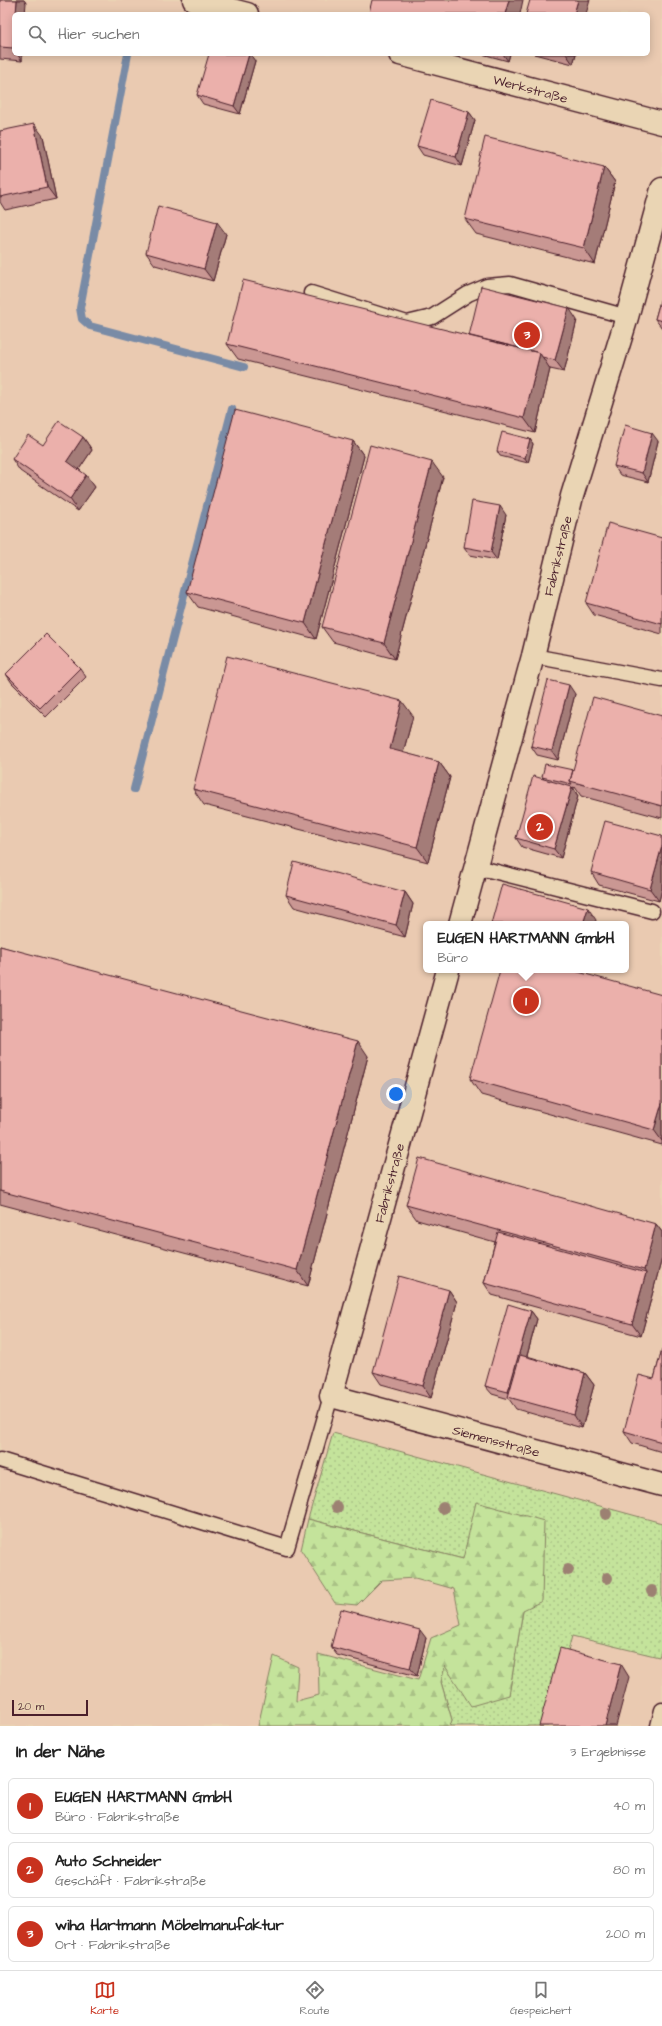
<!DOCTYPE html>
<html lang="de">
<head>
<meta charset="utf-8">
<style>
  :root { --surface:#fff; --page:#f2f2f2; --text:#222; --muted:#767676; --line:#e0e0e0; --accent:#c8321e }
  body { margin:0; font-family:"Architects Daughter",sans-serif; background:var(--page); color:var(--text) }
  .scale { position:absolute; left:12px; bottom:10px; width:76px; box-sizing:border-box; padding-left:4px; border:2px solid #4a1f2b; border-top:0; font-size:11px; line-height:14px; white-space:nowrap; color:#4a1f2b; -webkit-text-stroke:3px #ead5b4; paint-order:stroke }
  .you { position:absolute; left:396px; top:1094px; width:14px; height:14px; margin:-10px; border:3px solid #fff; border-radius:50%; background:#1a73e8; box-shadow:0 0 0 6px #1a73e833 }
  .badge { display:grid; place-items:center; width:26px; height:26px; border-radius:50%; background:var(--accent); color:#fff; font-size:13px; font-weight:700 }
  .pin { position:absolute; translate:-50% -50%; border:2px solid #fff; box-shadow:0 1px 4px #0006 }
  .popup { position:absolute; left:423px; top:921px; width:206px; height:52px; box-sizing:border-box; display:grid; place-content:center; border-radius:6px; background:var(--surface); filter:drop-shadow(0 1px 3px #0005); font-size:13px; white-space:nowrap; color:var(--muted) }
  .popup b { font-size:15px; color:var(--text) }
  .popup::after { content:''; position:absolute; left:50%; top:100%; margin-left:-8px; border:8px solid transparent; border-top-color:var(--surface) }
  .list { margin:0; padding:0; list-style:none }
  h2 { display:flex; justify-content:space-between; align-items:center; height:52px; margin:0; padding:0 16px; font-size:17px }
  h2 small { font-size:13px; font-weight:400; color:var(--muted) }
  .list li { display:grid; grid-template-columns:26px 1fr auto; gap:12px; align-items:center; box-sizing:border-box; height:56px; margin:0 8px 8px; padding:0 8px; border:1px solid var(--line); border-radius:6px }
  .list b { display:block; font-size:15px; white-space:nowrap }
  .list p { margin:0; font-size:13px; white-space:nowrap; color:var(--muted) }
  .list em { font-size:13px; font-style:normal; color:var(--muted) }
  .icon { flex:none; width:22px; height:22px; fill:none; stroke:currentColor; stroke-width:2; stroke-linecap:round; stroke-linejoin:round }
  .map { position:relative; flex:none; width:662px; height:1726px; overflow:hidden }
  .search { position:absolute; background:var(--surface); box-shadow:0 2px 10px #0003; left:12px; right:12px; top:12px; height:44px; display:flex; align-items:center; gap:10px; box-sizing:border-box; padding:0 14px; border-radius:6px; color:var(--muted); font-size:15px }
  .sheet { height:244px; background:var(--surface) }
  nav { display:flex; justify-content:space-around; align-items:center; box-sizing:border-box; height:56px; border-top:1px solid var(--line); background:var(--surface); font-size:11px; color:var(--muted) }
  nav a { display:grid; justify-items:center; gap:2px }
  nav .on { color:var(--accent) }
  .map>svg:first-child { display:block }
</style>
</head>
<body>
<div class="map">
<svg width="662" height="1726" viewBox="0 0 662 1726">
  <defs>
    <pattern id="grass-dots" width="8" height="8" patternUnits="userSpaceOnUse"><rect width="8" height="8" fill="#c4e39b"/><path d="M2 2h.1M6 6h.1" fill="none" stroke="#aac286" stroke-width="1.8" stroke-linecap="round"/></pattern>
    <pattern id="forest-firs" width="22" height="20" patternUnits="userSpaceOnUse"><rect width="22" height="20" fill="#c4e39b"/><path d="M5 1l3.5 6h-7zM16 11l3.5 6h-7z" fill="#aac286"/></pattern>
  </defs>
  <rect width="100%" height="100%" fill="#ead5b4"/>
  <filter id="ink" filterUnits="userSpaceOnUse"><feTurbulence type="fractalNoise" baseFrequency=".025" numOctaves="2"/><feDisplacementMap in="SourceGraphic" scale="8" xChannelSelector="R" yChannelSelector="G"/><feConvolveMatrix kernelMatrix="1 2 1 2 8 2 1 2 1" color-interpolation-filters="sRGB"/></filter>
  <g filter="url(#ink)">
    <path fill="#eacab1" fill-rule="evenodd" d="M0,0h662v1726h-662zM14,14h634v40h-634zM426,924h200v46h-200z"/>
    <path fill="url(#grass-dots)" stroke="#878163" d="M333,1433l329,90v125l-3,9 -87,-21 -24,90h-98l2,-6 -11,-38 4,-16 64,29 14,-85 -60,-51 -155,-40z"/>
    <path fill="url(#forest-firs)" stroke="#878163" d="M476,1502l68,19 -2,80 -19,9 -14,85 -38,11 -26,-40 -4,16 11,38 -2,6h-192l16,-70 24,11 -2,34 23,-6 -1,-41 100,26 13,-42 30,-13 -7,-36 -39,-11 -33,2 -25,25 -22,-2 -34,-53 7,-31 155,40z"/>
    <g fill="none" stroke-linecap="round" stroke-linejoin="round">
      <path stroke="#798ba6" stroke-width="8" d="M128,54l-48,254 2,11 8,7 154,41
        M134,789l98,-380"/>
      <g stroke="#4a1f2b" stroke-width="17">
        <path id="service" d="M311,293l96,30 25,-6 36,-23 19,-8 23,-2 117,33
          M533,656l129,24
          M475,869l14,1 163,41
          M0,1460l287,88 44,-152
          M658,1726l4,-16"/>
      </g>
      <g stroke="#4a1f2b" stroke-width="25">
        <g id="minor">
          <path d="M194,0l53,14"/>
          <path id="s1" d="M400,54l262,69"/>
          <path id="s2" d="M460,924l73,-268 39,-160 55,-179 35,-128"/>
          <path id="s3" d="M448,970l-117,426 331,89"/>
        </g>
      </g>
      <use href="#service" stroke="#ead5b4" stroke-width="14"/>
      <use href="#minor" stroke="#ead5b4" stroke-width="22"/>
    </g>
    <g fill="#9c8172">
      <circle cx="337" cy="1507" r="6"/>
      <circle cx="443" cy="1508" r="6"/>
      <circle cx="606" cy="1514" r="6"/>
      <circle cx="568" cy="1570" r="6"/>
      <circle cx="607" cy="1578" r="6"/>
      <circle cx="652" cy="1591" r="6"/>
    </g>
    <path fill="#ca9793" stroke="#4a1f2b" d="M0,0h24l2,3 -12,11v40h8v7l-22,-2z
      M482,54h28l-2,7z
      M534,54h42l-3,10z
      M255,61l-15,53 -37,-10 -6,-9z
      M469,112l6,8 -13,46 -39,-11 -6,-9z
      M0,131l43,5 13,63 -51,11 -5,-8z
      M604,167l11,15 -20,82 -119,-30 -11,-15z
      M226,234l-13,47 -58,-16 -9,-12z
      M662,294v34l-7,-9z
      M577,320l-13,52 -14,-3 -15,64 -297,-74 -11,-15 242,-8z
      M83,437l9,13 -13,19 16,18 -17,24 -58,-40 -8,-12 31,-14z
      M530,439l3,5 -5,19 -28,-7 -3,-5z
      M353,441l11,15 -48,183 -118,-32 -11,-15z
      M658,441l-10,41 -28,-7 -6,-9z
      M443,477l-48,182 -62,-17 -11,-15z
      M506,515l-9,45 -27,-5 -6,-8z
      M662,538v96l-68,-19 -8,-12z
      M80,668l6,9 -40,40 -34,-34 -6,-9z
      M575,694l-17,66 -21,-5 -6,-9z
      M413,716l-10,37 36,9 11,15 -22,85 -224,-57 -11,-16z
      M662,716v102l-81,-22 -6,-9v1l-2,-1 5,9 -17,62 -39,-11 -6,-9 28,-59 -2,-2 31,-7z
      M662,836v53l-3,12 -60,-16 -8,-13z
      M405,892l8,12 -8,33 -111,-30 -8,-12z
      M0,946l368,110 -60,230 -308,-82z
      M662,995v150l-181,-50 -11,-16z
      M406,1205l250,19 6,8v26l-21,78 -149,-41 -8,-12 11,-41 -78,-22z
      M449,1290l8,12 -26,96 -50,-14 -8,-12z
      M531,1311l6,8 -10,37 58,17 9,12 -12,43 -66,-19 -7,-10 -17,-5 -7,-8z
      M662,1349v103l-30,-9 -8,-12 30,-52z
      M426,1638l-9,38 -80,-21 -6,-8z"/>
    <path fill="#a47b78" stroke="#4a1f2b" d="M17,0h7l2,3 -1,11h-9z
      M509,0h14l-3,14h-15z
      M578,0h12l-4,14h-12z
      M17,54h5v7z
      M249,54h1l5,7 -15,53 -6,-8z
      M503,54h7l-2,7z
      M566,54h10l-3,10z
      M469,112l6,8 -13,46 -6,-9z
      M34,124l9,12 13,63 -9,-12z
      M604,167l11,15 -20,82 -11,-16z
      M217,222l9,12 -13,47 -9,-12z
      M569,308l8,12 -13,52 -9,-12z
      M540,353l10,16 -15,64 -11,-15z
      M652,433l6,8 -10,41 -6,-9z
      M83,437l9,13 -16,24 -9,-13z
      M530,439l3,5 -5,19 -3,-5z
      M353,441l11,15 -48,183 -11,-16z
      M432,462l11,15 -48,182 -11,-16z
      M86,475l9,12 -17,24 -8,-12z
      M500,506l6,9 -9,45 -6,-8z
      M569,685l6,9 -17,66 -6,-9z
      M402,701l11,15 -13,48 -10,-15z
      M439,762l11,15 -22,85 -11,-15z
      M572,787l6,9 -17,62 -7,-9z
      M662,846v43l-3,12 -9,-12z
      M405,892l8,12 -8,33 -9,-12z
      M588,908l8,12 -1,4h-12z
      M358,1041l10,15 -60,230 -11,-16z
      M662,1103v38l-8,-11z
      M656,1224l6,8v26l-21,78 -9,-12 14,-51 -2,-3z
      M449,1290l8,12 -26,96 -8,-12z
      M531,1311l6,8 -22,80 -2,-1 -5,-6z
      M585,1373l9,12 -12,43 -8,-13z
      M420,1630l6,8 -9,38 -7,-8z
      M621,1664l8,13 -13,49h-11z"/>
    <path fill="#ebb0ab" stroke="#4a1f2b" d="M0,0h17l-1,14h-2l-1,34 -13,-1z
      M372,0h137l-4,14h-131l-5,-1z
      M530,0h48l-4,14h-48z
      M209,54h40l-15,52 -37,-11z
      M431,100l38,12 -13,45 -39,-11z
      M34,124l13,63 -47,10v-66z
      M485,137l119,30 -20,81 -119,-29z
      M158,206l59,16 -13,47 -58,-16z
      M243,280l297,73 -16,65 -297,-74z
      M481,286l88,22 -14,52 -13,-3 -2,-4 -71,-17z
      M662,294v27l-7,-2z
      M235,410l118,31 -48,182 -118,-31z
      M59,421l24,16 -16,24 19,14 -16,24 -58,-40 16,-24 15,10z
      M625,425l27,8 -10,40 -28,-7z
      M502,432l28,7 -5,19 -28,-7z
      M370,445l62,17 -48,181 -62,-16z
      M472,501l28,5 -9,46 -27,-5z
      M608,523l54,15v86l-76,-21z
      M46,634l34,34 -40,40 -34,-34z
      M227,656l175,45 -12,48 49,13 -22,85 -224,-58z
      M548,680l21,5 -17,66 -21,-5z
      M593,697l69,19v90l-92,-25z
      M545,764l28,6 -3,11 2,3 -30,-7z
      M533,776l39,11 -18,62 -38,-11z
      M605,821l57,15v10l-12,43 -59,-17z
      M294,862l111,30 -9,33 -110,-30z
      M502,884l86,24 -5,16h-92z
      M0,946l358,95 -61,229 -297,-79z
      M500,970h71l91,25v108l-8,27 -184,-51z
      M419,1158l237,66 -12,46 -238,-65z
      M498,1232l148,41 -14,51 -148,-41z
      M399,1276l50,14 -26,96 -50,-14z
      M508,1304l23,7 -23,81 -23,-6z
      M662,1349v93l-38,-11 15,-56 15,4z
      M520,1355l65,18 -11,42 -66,-18z
      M341,1609l79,21 -10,38 -79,-21z
      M560,1648l61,16 -16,62h-66z"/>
  </g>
  <g text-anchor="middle" stroke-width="4" stroke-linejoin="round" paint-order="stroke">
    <g font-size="13" fill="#4a1f2b" stroke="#ead5b4">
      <text dy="5" stroke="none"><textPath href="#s1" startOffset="135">Werkstraße</textPath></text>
      <text dy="5" stroke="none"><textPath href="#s2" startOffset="381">Fabrikstraße</textPath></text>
      <text transform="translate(389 1183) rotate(-75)" y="5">Fabrikstraße</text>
      <text dy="5" stroke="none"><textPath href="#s3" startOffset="613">Siemensstraße</textPath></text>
    </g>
  </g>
</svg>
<div class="scale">20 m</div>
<div class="you"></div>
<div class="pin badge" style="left:526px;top:1001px">1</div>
<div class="popup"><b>EUGEN HARTMANN GmbH</b>Büro</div>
<div class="pin badge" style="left:540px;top:827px">2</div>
<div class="pin badge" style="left:527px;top:335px">3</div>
<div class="search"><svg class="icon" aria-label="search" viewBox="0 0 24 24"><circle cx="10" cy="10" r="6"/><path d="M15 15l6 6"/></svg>Hier suchen</div>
</div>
<section class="sheet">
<h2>In der Nähe<small>3 Ergebnisse</small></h2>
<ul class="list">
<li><span class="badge">1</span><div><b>EUGEN HARTMANN GmbH</b><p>Büro · Fabrikstraße</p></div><em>40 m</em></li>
<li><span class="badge">2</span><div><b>Auto Schneider</b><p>Geschäft · Fabrikstraße</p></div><em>80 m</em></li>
<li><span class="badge">3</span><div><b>wiha Hartmann Möbelmanufaktur</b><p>Ort · Fabrikstraße</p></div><em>200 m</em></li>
</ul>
</section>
<nav>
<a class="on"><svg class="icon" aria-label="map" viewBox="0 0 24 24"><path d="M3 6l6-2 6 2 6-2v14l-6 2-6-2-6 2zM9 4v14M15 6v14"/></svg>Karte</a>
<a><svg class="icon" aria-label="directions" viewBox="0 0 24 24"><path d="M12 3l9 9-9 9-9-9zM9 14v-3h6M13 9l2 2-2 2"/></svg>Route</a>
<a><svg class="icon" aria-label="saved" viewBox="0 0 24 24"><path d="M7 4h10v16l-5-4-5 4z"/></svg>Gespeichert</a>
</nav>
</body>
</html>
